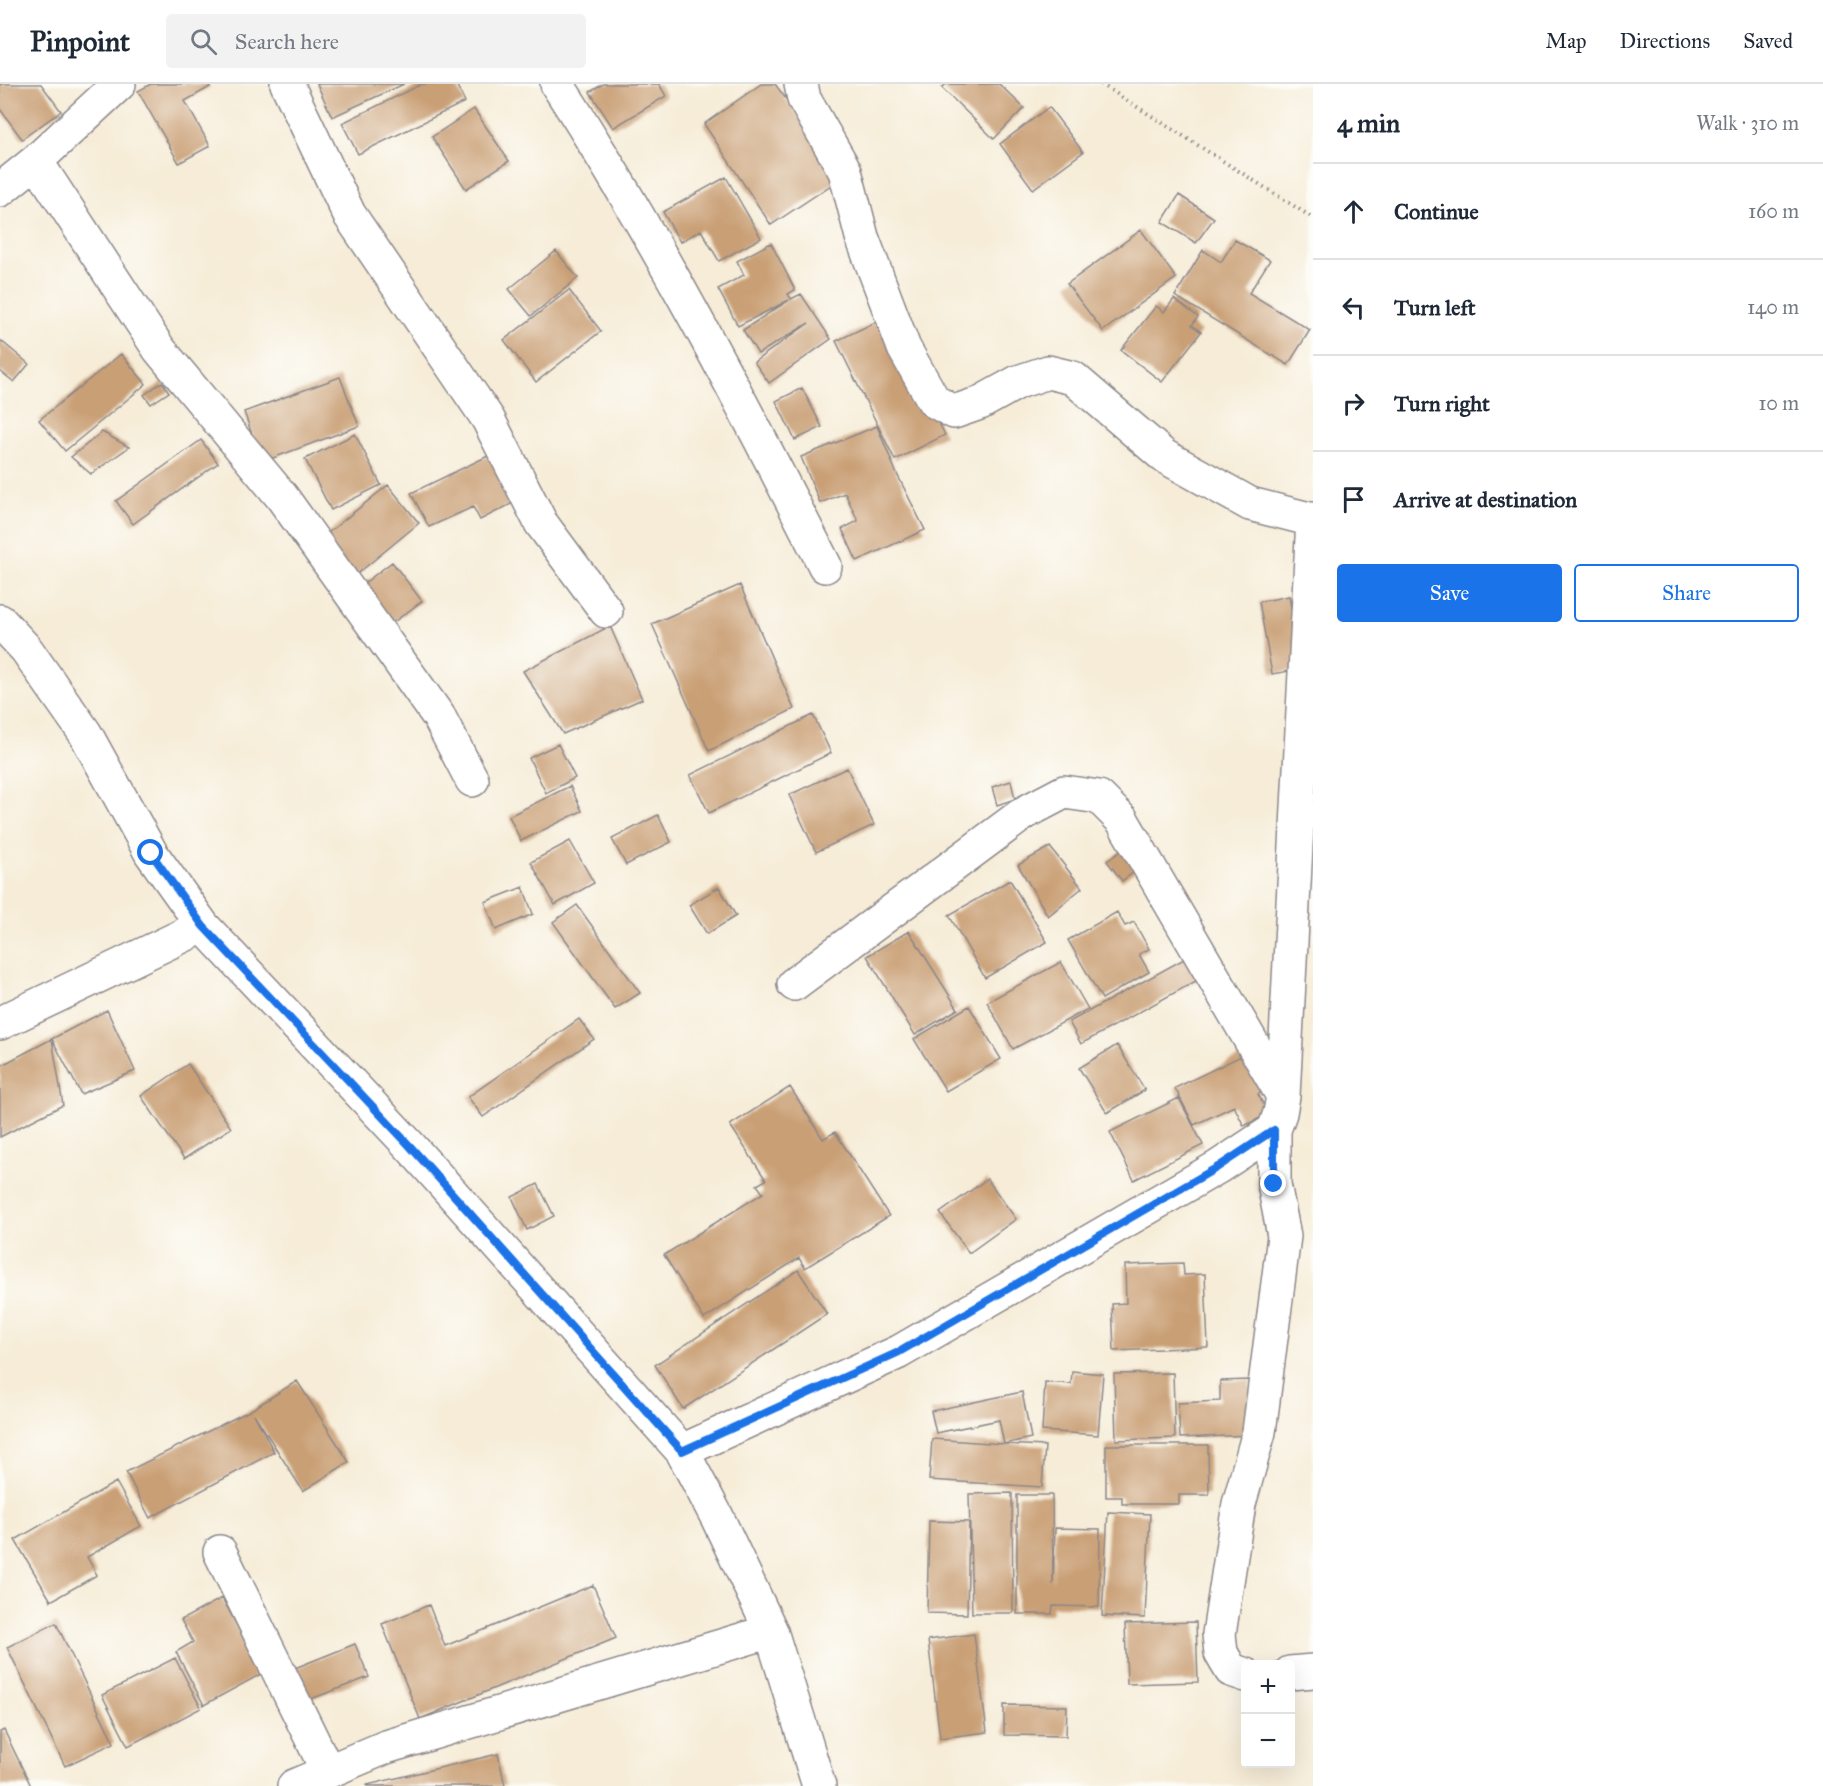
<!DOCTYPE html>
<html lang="en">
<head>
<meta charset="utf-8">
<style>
  :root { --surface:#fff; --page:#f2f2f3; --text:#1f2937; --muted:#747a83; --line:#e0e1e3; --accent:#1a73e8 }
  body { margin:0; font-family:"IM FELL Great Primer",serif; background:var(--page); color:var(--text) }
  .controls { position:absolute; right:18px; bottom:18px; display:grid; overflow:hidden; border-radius:6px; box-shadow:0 6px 24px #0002 }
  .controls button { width:54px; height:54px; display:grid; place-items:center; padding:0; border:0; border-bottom:2px solid var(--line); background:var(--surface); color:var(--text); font:30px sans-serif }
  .stop { position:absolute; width:18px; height:18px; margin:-14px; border:4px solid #1a73e8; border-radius:50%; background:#fff }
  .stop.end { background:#1a73e8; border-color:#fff; box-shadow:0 2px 6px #0008 }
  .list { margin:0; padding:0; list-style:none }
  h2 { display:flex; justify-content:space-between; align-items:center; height:78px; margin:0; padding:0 24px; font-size:26px }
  h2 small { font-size:20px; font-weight:400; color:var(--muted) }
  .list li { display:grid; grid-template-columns:39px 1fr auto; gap:18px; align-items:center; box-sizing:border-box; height:96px; padding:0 24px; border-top:2px solid var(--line) }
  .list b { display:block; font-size:22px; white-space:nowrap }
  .list em { font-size:20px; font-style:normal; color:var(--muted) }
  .actions { display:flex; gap:12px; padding:18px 24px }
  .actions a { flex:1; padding:14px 0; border:2px solid var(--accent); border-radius:6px; text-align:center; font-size:21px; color:var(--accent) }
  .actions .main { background:var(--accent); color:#fff }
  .icon { flex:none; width:33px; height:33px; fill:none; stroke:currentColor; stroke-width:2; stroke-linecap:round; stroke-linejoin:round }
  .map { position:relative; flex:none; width:1313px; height:1702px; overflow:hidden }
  header { display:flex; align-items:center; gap:36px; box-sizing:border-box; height:84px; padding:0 30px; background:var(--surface); border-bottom:2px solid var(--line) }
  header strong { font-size:28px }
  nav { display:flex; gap:33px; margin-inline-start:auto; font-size:21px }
  .search { width:420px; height:54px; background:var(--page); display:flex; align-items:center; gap:15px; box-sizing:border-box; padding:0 21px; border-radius:6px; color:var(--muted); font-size:22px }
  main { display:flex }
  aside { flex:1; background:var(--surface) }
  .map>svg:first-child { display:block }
</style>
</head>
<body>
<header>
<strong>Pinpoint</strong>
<div class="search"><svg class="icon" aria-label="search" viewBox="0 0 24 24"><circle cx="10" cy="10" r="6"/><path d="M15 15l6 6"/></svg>Search here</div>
<nav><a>Map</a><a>Directions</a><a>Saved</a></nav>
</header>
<main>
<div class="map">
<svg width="1313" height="1702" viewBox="0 0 1313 1702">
  <rect width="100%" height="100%" fill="#fdfcf7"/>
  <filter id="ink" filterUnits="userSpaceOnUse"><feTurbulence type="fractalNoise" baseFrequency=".0167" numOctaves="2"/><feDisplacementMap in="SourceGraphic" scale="12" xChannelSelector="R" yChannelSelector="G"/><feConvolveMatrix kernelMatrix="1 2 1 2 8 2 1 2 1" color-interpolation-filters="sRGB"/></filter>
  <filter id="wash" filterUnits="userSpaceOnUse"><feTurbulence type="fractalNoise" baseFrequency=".008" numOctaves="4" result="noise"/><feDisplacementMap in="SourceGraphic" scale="24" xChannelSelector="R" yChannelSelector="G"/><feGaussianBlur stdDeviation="1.35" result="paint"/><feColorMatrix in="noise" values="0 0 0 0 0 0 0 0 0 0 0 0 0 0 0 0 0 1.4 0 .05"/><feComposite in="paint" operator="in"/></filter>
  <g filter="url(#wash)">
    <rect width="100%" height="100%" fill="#f6ecd7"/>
    <g id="blocks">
      <path fill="#c99f75" d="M0,0h41l20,27 -39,28 -22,-30z
        M151,0h57l2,3 -25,14 25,45 -31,17 -41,-72z
        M317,0h87l-72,33z
        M422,0h34l9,18 -107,52 -16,-31z
        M603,0h56l7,12 -53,32 -23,-36z
        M761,0h14l68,93 -72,48 -67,-101z
        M946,0h53l25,24 -30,31 -52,-51z
        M1049,23l34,45 -50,37 -33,-45z
        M474,25l35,52 -43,28 -34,-52z
        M726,93l35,61 -42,23 -18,-31 -21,12 -17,-30z
        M1179,111l35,23 -18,25 -34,-21z
        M1141,146l35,48 -73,53 -36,-47z
        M1235,156l35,20 -21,33 61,37 -22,35 -113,-69 28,-46 18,12z
        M771,159l24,47 -7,4 3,5 10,-5 30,45 -62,44 -15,-21 55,-39 -51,31 -15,-24 46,-30 -51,26 -20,-37 26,-14 -7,-14z
        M556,167l22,27 -47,38 -22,-27z
        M569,206l32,41 -65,51 -32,-42z
        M1174,215l24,18 -6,8 9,7 -39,50 -41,-32 35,-44 8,6z
        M886,233l59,118 -50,25 -59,-119z
        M0,256l29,24 -15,18 -14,-11z
        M121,270l25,30 -81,67 -26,-31z
        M340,293l19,49 -97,36 -18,-50z
        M162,298l7,10 -18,12 -7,-9z
        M802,304l20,39 -27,13 -19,-39z
        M877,342l19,46 29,58 -68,31 -15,-32 16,-8 -13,-28 -25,10 -19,-46z
        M102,348l27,15 -38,27 -20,-17z
        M355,350l26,51 -50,25 -26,-51z
        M201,356l17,23 -85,61 -17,-23z
        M490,371l25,47 -35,18 -7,-13 -44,20 -18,-34z
        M388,401l31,38 -68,56 -32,-39z
        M392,478l30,39 -39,29 -29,-39z
        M740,501l54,124 -85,42 -57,-127z
        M1289,512l13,73 -30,5 -13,-72z
        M610,542l32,73 -79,35 -40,-63z
        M813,631l18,38 -122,60 -19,-38z
        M558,660l17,34 -29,15 -17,-35z
        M847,684l27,57 -58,27 -27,-57z
        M1011,697l4,18 -18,6 -5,-18z
        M570,702l12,25 -61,30 -12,-25z
        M658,731l13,27 -45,23 -14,-26z
        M570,757l24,42 -39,22 -24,-43z
        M1050,763l32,41 -34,28 -30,-51z
        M1125,764l14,20 -17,13 -15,-20z
        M1010,796l37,62 -62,36 -36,-63z
        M523,803l10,27 -37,16 -11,-28z
        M719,803l17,29 -29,18 -18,-29z
        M577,821l63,88 -25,16 -62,-87z
        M1117,828l8,14 9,-4 15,27 -10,5 10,18 -47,27 -34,-59z
        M909,847l49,78 -43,26 -48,-79z
        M1195,869l12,22 -126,69 -12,-22z
        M1061,878l27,47 -75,40 -26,-47z
        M969,922l32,53 -55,32 -32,-52z
        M107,926l28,61 -54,23 -29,-55 11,66 -63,32v-71z
        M579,935l15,20 -111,78 -15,-20z
        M1117,961l28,45 -38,23 -28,-45z
        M1245,970l18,37 -5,3 10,20 -24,12 -10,-20 -40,19 -19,-37z
        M188,980l43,64 -47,31 -43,-63z
        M790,1003l33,52 12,-7 54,84 -84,52 -6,-10 -95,61 -40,-64 99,-62 -6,-8 9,-5 -36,-55z
        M1179,1014l24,47 -69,35 -24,-48z
        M987,1095l29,40 -47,34 -29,-40z
        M538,1100l16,32 -27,14 -15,-33z
        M1183,1179l1,12 21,-1 3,73 -94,4 -2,-47 14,-1 -1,-38z
        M798,1186l29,44 -144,95 -28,-44z
        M1072,1287l31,3 -5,61 -56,-4 3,-49 26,2z
        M1173,1289l2,65 -59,2 -2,-66z
        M1250,1296l2,55 -72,3 -2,-35 42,-2v-20z
        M297,1297l52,81 -46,29 -49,-77 20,38 -124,66 -24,-46 125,-62z
        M1022,1308l9,46 -27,6 41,2 -3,41 -113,-7 3,-41 72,5 -5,-24 -63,13 -5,-22z
        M1106,1361h102l1,50h-30v9h-57v-7h-16z
        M116,1398l25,44 -54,31 10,18 -46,26 -36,-61z
        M1012,1409l1,120h-41l-3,-119z
        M1017,1411h35l1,90 2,-57 45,1 -1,78 -46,-1 -1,8h-35z
        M1108,1428l42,2 -5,104 -43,-2z
        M929,1437l40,1 -2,92 -40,-1z
        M593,1501l23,53 -196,81 -38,-95 47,-19 16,41z
        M222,1514l41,75 -59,32 -28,-53 17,-10 -12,-22z
        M1196,1538l2,60 -71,2 -2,-60z
        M56,1539l58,120 -49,23 -58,-119z
        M974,1550l13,98 -47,6 -12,-98z
        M355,1560l14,33 -66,25 -13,-32z
        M175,1574l26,50 -73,38 -26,-51z
        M1004,1621l63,1 -1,30 -62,-1z
        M4,1646l27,56h-31v-54z
        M498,1670l7,32h-138v-1z"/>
    </g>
  </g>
  <g filter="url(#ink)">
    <use href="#blocks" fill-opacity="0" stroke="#8c8789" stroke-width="1.5"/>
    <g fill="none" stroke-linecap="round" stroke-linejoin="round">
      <g stroke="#8c8789" stroke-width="36">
        <path id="minor" d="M287,0l62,130 139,205 53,104 65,88
          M557,0c100,155 185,318 268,482
          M801,0l3,15 41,72 17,66 42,111 30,53 20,11 26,-9 38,-21 30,-10 25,6 91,78 86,48 63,16
          M36,77l123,188 123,148 157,220 33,63
          M0,106l36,-29 83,-77
          M0,537l26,28 59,84 66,120 52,73 206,219 273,306 35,66 54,114 48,155
          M794,900l230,-171 40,-21 35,5 23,23 161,276
          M0,939l203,-97
          M682,1367l217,-99 319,-185 56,-37 6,-17 3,-17 30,-577
          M220,1468l108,220
          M1290,1589l23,-2
          M1246,1591l-15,-5 -10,-17 -2,-19 20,-130 20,-72 25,-196 -10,-52v-54
          M294,1702l92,-39 385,-116"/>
      </g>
      <path stroke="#8c8789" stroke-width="4" stroke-dasharray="1.5 4.5" stroke-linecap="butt" d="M1101,0l212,134"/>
      <use href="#minor" stroke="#fff" stroke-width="33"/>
    </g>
  </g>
  <g fill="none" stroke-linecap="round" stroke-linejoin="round" filter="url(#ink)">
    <path stroke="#1a73e8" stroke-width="8" d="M151,769l52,73 206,219 273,306 217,-99 319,-185 56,-37v54"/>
  </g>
</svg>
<div class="controls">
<button>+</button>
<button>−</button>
</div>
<div class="stop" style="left:151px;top:769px"></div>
<div class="stop end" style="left:1274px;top:1100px"></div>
</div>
<aside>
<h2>4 min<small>Walk · 310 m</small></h2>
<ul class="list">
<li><svg class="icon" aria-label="ahead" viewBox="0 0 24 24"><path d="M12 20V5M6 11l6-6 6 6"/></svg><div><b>Continue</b></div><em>160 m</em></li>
<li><svg class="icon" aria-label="left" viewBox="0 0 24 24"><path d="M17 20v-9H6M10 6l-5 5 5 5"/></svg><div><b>Turn left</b></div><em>140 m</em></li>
<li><svg class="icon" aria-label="right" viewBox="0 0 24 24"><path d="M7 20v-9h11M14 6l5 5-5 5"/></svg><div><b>Turn right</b></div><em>10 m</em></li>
<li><svg class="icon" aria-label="arrive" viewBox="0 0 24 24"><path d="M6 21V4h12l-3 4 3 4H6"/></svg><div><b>Arrive at destination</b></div></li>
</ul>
<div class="actions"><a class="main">Save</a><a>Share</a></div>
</aside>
</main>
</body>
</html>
